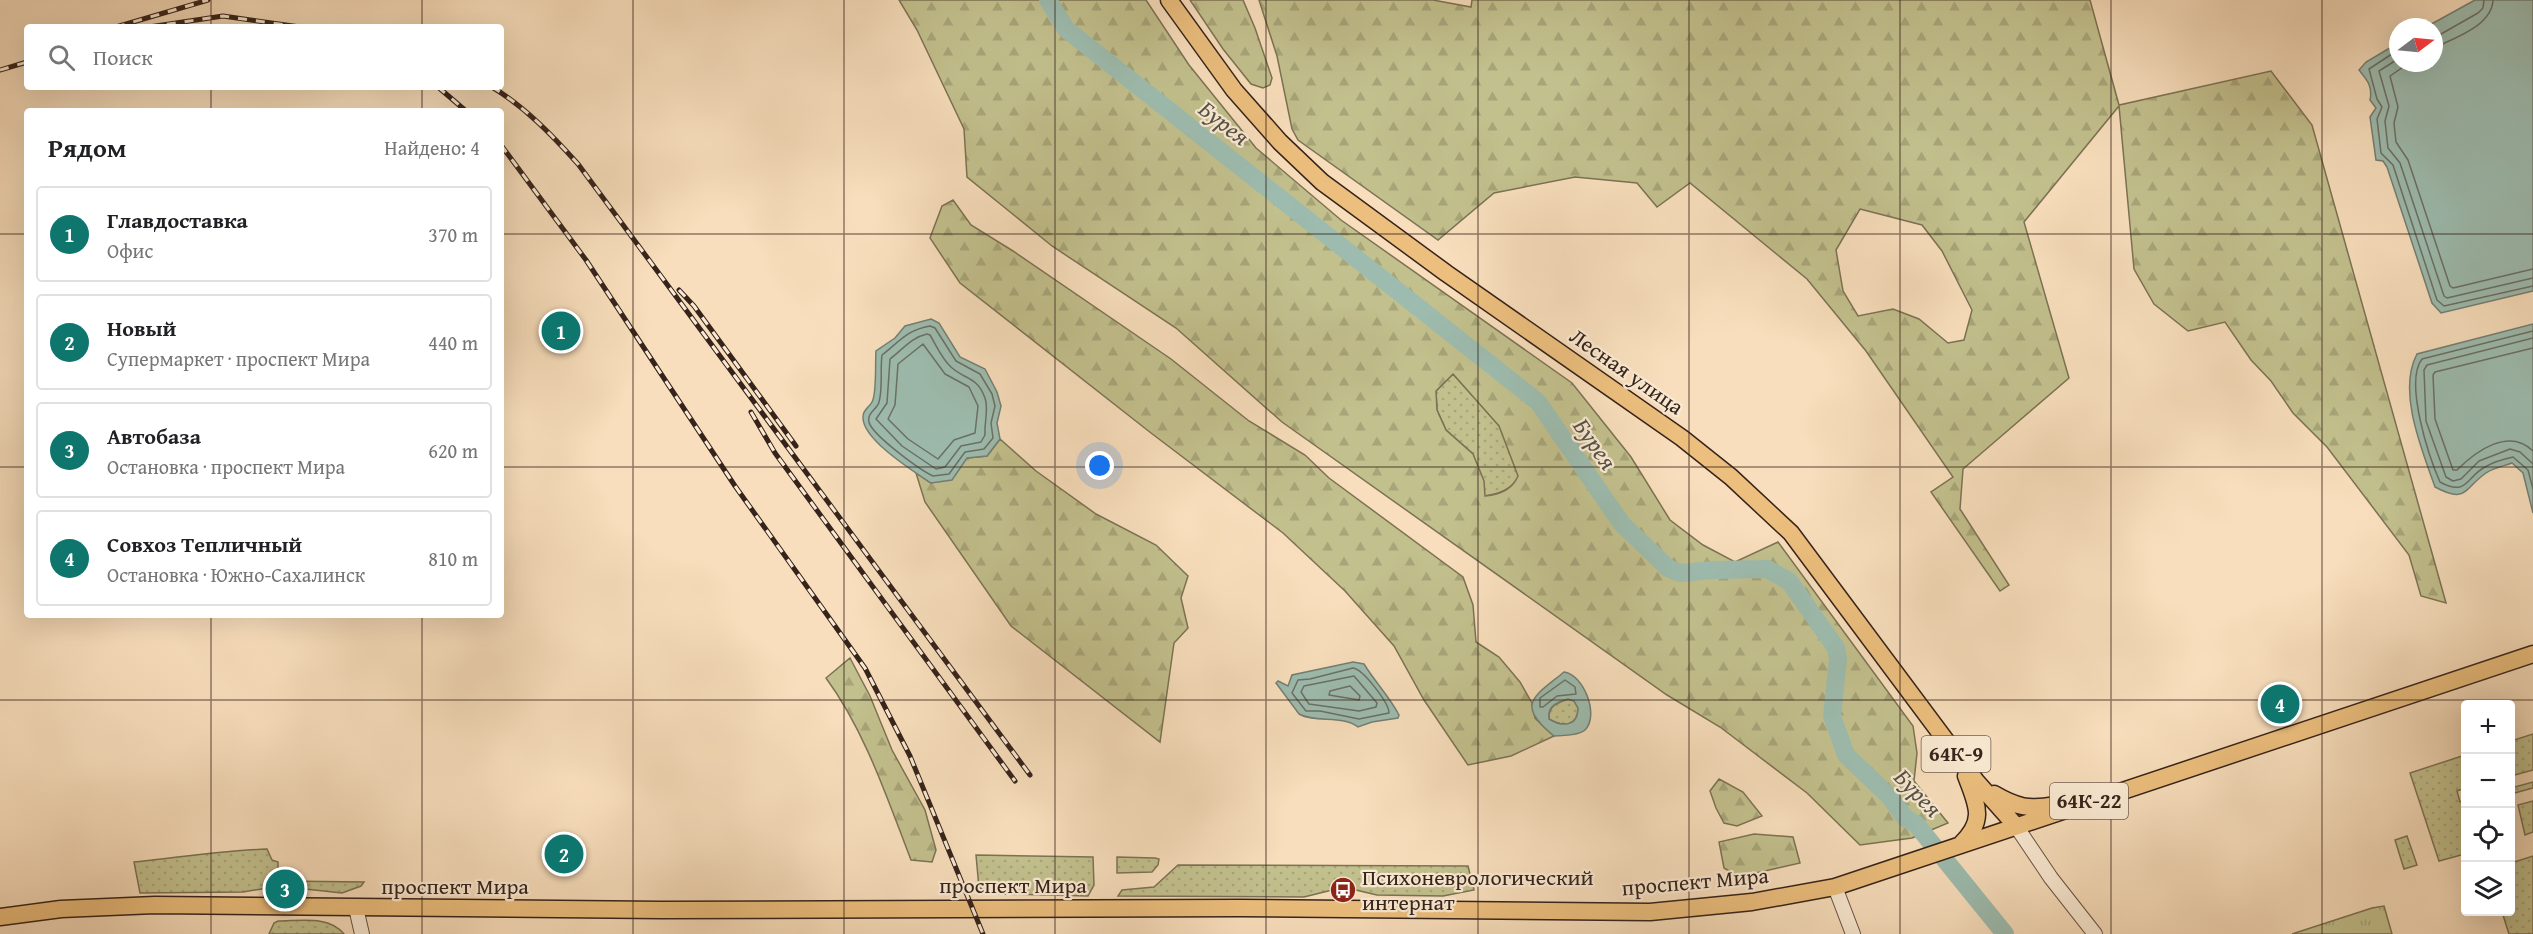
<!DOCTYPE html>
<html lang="ru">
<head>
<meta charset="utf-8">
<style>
  :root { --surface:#fff; --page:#f6f6f6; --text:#202124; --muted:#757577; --line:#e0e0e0; --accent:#0f766e }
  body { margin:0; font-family:"Gentium Book Plus",serif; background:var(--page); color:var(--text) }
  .controls { position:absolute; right:18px; bottom:18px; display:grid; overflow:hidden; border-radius:6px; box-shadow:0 6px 24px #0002 }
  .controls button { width:54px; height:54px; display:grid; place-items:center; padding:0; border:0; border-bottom:2px solid var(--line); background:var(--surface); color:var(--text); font:30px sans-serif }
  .compass { position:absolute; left:2389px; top:18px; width:54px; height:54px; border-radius:50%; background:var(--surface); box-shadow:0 6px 24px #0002; rotate:74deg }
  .you { position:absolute; left:1100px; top:466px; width:21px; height:21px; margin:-15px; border:4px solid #fff; border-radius:50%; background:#1a73e8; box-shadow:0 0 0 9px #1a73e833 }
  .badge { display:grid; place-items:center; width:39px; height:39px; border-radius:50%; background:var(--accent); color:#fff; font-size:20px; font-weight:700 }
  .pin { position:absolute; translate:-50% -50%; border:3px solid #fff; box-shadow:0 2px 6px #0006 }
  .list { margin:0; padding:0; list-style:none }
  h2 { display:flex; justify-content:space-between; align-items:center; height:78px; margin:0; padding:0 24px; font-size:26px }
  h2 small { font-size:20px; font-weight:400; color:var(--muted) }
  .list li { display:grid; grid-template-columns:39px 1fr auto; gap:18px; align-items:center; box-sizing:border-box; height:96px; margin:0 12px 12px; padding:0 12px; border:2px solid var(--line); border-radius:6px }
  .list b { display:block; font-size:22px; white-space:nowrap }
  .list p { margin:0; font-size:20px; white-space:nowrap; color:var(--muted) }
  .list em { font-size:20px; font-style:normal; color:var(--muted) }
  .icon { flex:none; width:33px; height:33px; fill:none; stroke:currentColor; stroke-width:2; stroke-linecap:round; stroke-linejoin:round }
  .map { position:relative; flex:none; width:2533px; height:934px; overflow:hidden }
  .search { position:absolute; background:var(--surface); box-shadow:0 6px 24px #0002; left:24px; top:24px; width:480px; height:66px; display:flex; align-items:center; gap:15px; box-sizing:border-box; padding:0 21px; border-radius:6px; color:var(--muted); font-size:22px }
  .panel { position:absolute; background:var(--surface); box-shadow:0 6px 24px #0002; left:24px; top:108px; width:480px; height:510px; border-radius:6px }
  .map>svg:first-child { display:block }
</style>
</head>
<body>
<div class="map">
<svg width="2533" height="934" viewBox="0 0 2533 934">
  <defs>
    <pattern id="grass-dots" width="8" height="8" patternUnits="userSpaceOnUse" patternTransform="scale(1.5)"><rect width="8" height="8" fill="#c2c08d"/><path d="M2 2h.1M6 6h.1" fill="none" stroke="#a7a579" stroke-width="1.8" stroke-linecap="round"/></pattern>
    <pattern id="forest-firs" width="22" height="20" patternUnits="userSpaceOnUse" patternTransform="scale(1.5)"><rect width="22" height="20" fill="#c2c08d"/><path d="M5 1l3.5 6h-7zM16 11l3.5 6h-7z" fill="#a7a579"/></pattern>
    <pattern id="park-tufts" width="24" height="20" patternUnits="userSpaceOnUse" patternTransform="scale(1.5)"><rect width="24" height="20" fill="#c2c08d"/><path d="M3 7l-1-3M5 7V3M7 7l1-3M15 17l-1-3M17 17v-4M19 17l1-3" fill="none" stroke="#a7a579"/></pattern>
  </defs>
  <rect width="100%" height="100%" fill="#f8debc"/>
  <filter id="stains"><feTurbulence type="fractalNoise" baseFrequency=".00333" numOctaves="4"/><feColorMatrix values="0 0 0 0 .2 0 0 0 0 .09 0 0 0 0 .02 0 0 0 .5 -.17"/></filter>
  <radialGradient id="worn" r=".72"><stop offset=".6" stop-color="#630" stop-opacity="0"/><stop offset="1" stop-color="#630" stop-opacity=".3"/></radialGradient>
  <path fill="url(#grass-dots)" stroke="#7c7254" stroke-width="1.5" d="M1453,374l47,52 19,50c-8,14 -20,18 -35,20l-11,-42 -27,-24 -9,-20 -1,-19z
    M1568,699l6,2 4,7c0,19 -16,19 -29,11 -1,-13 8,-16 19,-20z
    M2533,734v36l-22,6v-35z
    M2465,755v33l-8,3 3,11 5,-1v6l-3,1 3,11v35l-26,7 -29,-88z
    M2533,782v6l-22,6v-6z
    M2533,801v31l-8,3 -7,-30z
    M2407,836l10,29 -13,4 -9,-29z
    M267,849l5,11 6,2v19l86,1 -3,4 -19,7 -37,-4 -14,-5 -48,8 -103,1 -6,-31c45,-5 89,-11 133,-13z
    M976,855l117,2 1,28 -6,11 -88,-2 -12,-5 -9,-1z
    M2533,856v78h-24l-7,-22h8l1,-49z
    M1117,857l38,1 4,1 -1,6 -6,7 -35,1z
    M1178,865l290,1 6,24 -31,6 -66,-1 -21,-5 -5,-8 -11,2 -4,5 -32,8 -186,-1 4,-6 32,-3z
    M278,921c22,0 51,-6 66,13h-75l5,-11z"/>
  <path fill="url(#forest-firs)" stroke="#7c7254" stroke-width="1.5" fill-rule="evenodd" d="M899,0h247l43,65 67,83 85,72 231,163 59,74 39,63 33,25 32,17 43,-20 135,184 4,27 -3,28 34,42 -36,15 -52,7 -53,-52 -87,-66 -53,-32 -385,-273 -106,-94 -124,-82 -85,-69 -3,-48 -47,-99zM1453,374l46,52 19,50c-6,14 -19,19 -33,20l-1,-15 -11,-27 -27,-24 -9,-20 -1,-19z
    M1190,0h53l12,28 17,50 -2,7 -7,3 -12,-4 -28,-35z
    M1259,0h174l38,7 1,-7h618l29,105 152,-34 41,54 134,478 -25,-7 -12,-41 -82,-108 -34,-34 -22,-32 -20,-21 -26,-38 -37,9 -34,-27 -20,-35 -15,-163 -95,116 45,156 -106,91 -3,40 49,76 -9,6 -69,-99 22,-15 -87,-126 -59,-72 -117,-96 -33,24 -20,-24 -62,-6 -81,16 -56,47 -140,-100 -6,-11 -15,-73zM1860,209l62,16 20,26 30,59 -8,30 -16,3 -29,-24 -26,-10 -35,7 -15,-25 -7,-41z
    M953,200l18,25 42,26 158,108 78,62 56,34 24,23 134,99 10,28 3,37 23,15 21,25 12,21 3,15 19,18 -43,20 -43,9 -44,-65 -30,-54 -49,-55 -62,-58 -132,-100 -191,-150 -30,-45 12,-32z
    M1000,439l36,32 60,43 60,31 32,31 -7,22 7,30 -14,15 -14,99 -149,-116 -86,-124 -9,-29 15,10 36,-25 20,-2z
    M850,658l20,38 22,54 33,60 11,40 -4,12 -21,-2c-24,-62 -46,-129 -85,-182z
    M1719,779l24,13 19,24 -25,10 -13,-3 -8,-15 -6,-17z
    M1754,834l39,3 7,26 -61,14 -15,-9 -5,-26z"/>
  <path fill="url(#park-tufts)" stroke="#7c7254" stroke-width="1.5" d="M2384,906l8,28h-100l80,-26z"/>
  <path fill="#9dbcaf" stroke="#747f74" stroke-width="1.5" fill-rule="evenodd" d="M2475,0h58v291l-92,22 -9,-10 -45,-136 -4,-6 -7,-1 -6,-43 6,-9 -6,-8c3,-15 -4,-21 -11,-30l7,-8 32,-19v20h36v-36h-8z
    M931,319l8,4 21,34 25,12 12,23 4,14 -4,17 3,16 -13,17 -20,2 -15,22 -21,3c-18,-12 -69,-44 -68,-66 0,-8 6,-9 9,-15 5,-8 3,-40 4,-51l19,-13 10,-12z
    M2533,324v189l-10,-40 -11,-10c-8,3 -19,5 -26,10 -23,16 -19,31 -51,14 -13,-37 -38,-96 -18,-133z
    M1353,662l11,2c11,18 25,32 35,51l-1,3 -26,4 -14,5c-14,-12 -44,-4 -59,-13l-23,-31 2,-2 10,5 4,-11z
    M1564,672c19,2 36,43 21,58 -5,5 -24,6 -31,6 -40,-32 -19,-40 10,-64zM1568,699l6,2 4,7c0,19 -16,19 -29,11 -2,-13 8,-17 19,-20z"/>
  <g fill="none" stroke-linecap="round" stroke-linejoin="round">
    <path stroke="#6a7065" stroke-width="1.5" d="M2434,38l44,-25 5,-5 1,-8
      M2434,48c20,-10 58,-22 59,-48
      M2398,50l-29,19 8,30 5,8 -5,12 4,34 12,12 44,135 7,6 89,-20
      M2398,59l-19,12 10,35 -4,15 3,27 12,15 44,133 3,2 86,-20
      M2409,63l-19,13 8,31 -4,16 2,19 12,18 42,126 3,2 80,-19
      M930,326l5,2 21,33 24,13 12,20 3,12 -4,17 2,15 -9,11 -19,3 -16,22 -16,2c-13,-6 -61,-41 -64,-54 -2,-10 8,-12 10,-20 4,-14 1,-33 3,-47 18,-14 25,-25 48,-29z
      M2533,331l-111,28c-18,23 7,98 18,123 27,15 26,-5 45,-15 8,-5 19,-8 28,-10l15,13 5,19
      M927,334l3,1c6,10 12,24 21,32 14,13 26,9 34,31 4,11 -1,25 0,37l-4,7 -20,4 -16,21 -9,2 -34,-23 -26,-27 11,-16 3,-44c12,-9 22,-22 37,-25z
      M2533,338l-106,27 -3,5 2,51 20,56 7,4 8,-2 18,-18 31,-12 10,3 13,12
      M923,344l22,30 24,13 9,19 -3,27 -21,7 -16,19 -30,-20 -20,-20 7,-14 3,-41z
      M2533,348l-98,24 -2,3 2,44 18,51h4c19,-19 52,-43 76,-19
      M1353,668c10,1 36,35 36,45l-30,6 -39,-8h-14l-14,-18 6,-13 12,-1z
      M1354,676l23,27 -1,4 -17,4 -50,-7 -8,-12 3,-6z
      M1565,680l10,7 1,7 -19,2 -14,11h-3v-9z
      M1350,686l10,10 -1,4 -30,-5 1,-4z"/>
    <path stroke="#9dbcaf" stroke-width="18" d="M1048,0l18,29 472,373 84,122 46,44 12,5 34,-3 53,-1 22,12 47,67 2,11 -6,57 14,39 44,42 15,21 11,6 89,110"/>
    <g stroke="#665243" stroke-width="16">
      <path id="minor" d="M2016,826l35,52 44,56
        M1835,887l18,47
        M356,908l6,26"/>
    </g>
    <g stroke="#36231b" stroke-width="19">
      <path id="major" d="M1169,0l65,90 46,52 42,40 124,91 236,165 49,39 60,56 185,248 40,45
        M1994,794c22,13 35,16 61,11
        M1961,844c25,-24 16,-39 5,-68
        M0,917l61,-8 94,-4 507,5 578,-2 410,4 102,-10 83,-15 698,-233"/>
    </g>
    <use href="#minor" stroke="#faead3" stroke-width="14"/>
    <use href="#major" stroke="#ecbf7e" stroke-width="16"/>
    <g stroke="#36231b" stroke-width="5">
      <path id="rail" d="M116,27l92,-27
        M149,27l74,-11 77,11
        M0,70l27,-8
        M438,87l28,24
        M492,87c33,20 60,48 86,77l452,611
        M501,145l85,115 149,226 130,182 45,88 73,178
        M679,290l15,16 102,140
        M751,412l24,41 240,328"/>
    </g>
    <use href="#rail" stroke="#faead3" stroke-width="3" stroke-dasharray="9" stroke-linecap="butt"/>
  </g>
  <path fill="none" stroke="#36231b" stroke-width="1.5" stroke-opacity="0.55" d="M211,0v27M422,0v27M633,0v934M844,0v934M1055,0v934M1266,0v934M1478,0v934M1689,0v934M1900,0v934M2111,0v934M2322,0v934M211,87v24M422,87v24M0,234h27M501,234h2032M0,467h27M501,467h2032M211,615v319M422,615v319M0,700h2533"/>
  <defs>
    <g id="bus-disc" transform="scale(1.35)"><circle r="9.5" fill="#8f2418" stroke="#faead3"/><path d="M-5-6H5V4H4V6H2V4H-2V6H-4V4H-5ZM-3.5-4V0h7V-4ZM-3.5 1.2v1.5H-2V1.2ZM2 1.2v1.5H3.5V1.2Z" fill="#fff"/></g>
  </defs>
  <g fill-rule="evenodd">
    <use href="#bus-disc" x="1343" y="890"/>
  </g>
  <g text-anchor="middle" stroke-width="4.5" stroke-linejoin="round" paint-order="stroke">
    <g fill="#faead3" stroke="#715f52" stroke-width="1.5">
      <rect x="1921.5" y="736" width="69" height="36" rx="4.5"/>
      <rect x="2050" y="783" width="78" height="36" rx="4.5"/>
    </g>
    <g font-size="21" font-weight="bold" fill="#36231b">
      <text x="1956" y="761">64К-9</text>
      <text x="2089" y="808">64К-22</text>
    </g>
    <g font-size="22" fill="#36231b" stroke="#faead3">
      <text transform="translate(1627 371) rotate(35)" y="8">Лесная улица</text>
      <text transform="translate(1695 881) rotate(-5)" y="8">проспект Мира</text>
      <text x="1013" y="893">проспект Мира</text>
      <text x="455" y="894">проспект Мира</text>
    </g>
    <g font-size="22" fill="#36231b" stroke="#faead3" text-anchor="start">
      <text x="1362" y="885">Психоневрологический<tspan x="1362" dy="25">интернат</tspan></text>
    </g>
    <g font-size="24" font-style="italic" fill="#555147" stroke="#faead3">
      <text transform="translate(1224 123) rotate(38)" y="8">Бурея</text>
      <text transform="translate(1595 444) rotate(55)" y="8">Бурея</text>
      <text transform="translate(1918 793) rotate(46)" y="8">Бурея</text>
    </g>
  </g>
  <rect width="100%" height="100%" filter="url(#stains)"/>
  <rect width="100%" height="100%" fill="url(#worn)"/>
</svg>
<div class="controls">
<button>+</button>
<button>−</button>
<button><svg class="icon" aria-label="locate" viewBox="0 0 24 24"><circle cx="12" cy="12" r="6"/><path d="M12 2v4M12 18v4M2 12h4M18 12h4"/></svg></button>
<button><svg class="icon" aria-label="layers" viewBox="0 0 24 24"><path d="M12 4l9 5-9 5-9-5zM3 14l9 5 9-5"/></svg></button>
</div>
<svg class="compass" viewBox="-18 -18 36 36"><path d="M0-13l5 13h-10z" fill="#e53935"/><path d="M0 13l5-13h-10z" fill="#757577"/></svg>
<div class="you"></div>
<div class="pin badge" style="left:561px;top:331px">1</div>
<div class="pin badge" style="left:564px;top:854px">2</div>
<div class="pin badge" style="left:285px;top:889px">3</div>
<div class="pin badge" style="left:2280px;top:704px">4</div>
<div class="search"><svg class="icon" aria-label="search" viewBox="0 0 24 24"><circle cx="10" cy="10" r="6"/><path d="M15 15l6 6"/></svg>Поиск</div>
<section class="panel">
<h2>Рядом<small>Найдено: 4</small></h2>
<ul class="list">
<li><span class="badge">1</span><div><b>Главдоставка</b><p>Офис</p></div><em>370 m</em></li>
<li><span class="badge">2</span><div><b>Новый</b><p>Супермаркет · проспект Мира</p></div><em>440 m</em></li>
<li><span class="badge">3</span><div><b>Автобаза</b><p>Остановка · проспект Мира</p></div><em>620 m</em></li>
<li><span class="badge">4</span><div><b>Совхоз Тепличный</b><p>Остановка · Южно-Сахалинск</p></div><em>810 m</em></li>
</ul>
</section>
</div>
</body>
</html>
